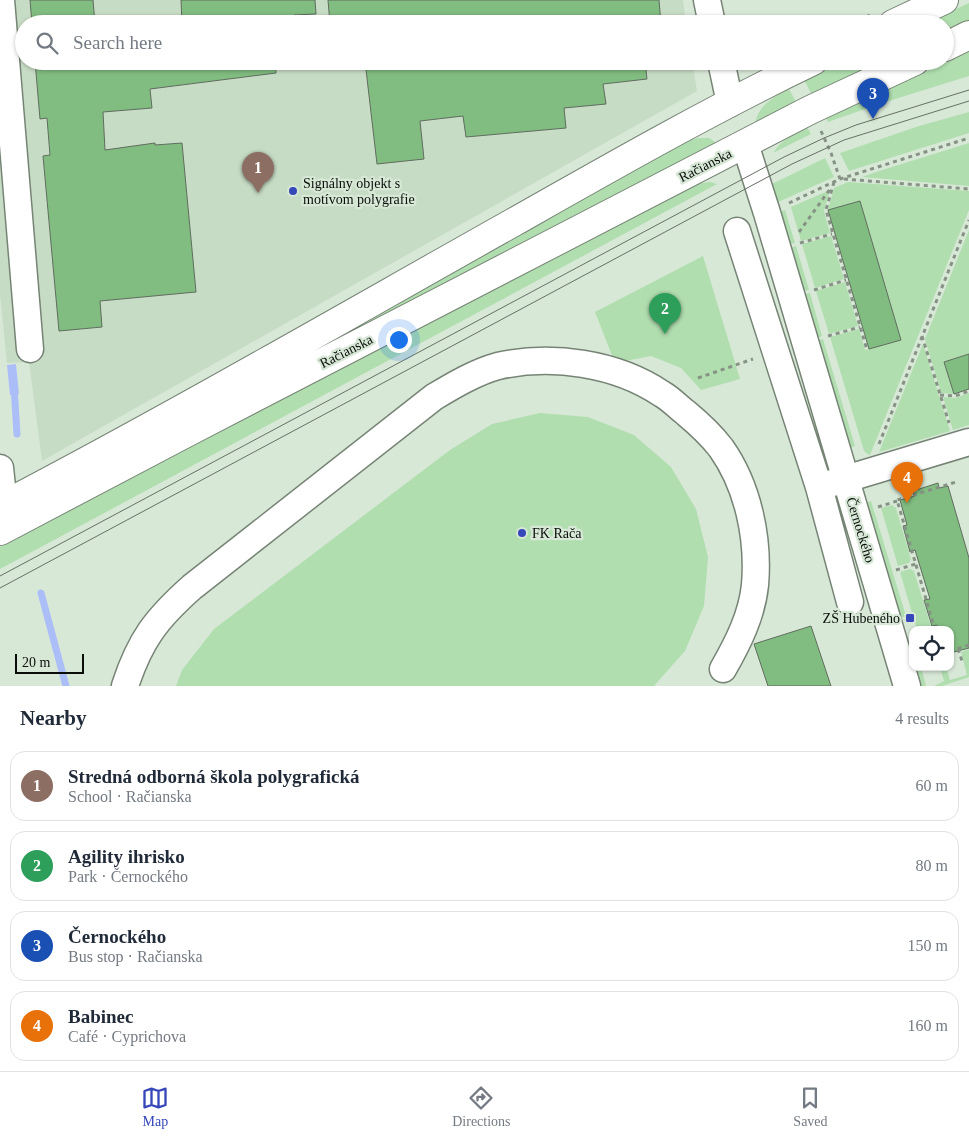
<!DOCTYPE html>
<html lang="en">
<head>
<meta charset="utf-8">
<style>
  :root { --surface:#fff; --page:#f6f6f7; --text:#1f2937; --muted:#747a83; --line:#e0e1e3; --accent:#3547b9 }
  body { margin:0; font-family:Georgia,serif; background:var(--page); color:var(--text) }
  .controls { position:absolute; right:15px; bottom:15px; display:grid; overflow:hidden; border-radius:10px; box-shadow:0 1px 4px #0004 }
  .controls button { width:45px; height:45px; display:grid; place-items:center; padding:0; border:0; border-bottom:1px solid var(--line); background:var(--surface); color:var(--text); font:25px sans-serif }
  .scale { position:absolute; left:15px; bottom:12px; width:69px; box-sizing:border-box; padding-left:5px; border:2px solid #090e09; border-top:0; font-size:14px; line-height:18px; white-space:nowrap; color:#090e09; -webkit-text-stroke:4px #d8e8d7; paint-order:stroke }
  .you { position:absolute; left:398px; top:339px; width:18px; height:18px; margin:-12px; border:4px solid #fff; border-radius:50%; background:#1a73e8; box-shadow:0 0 0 8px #1a73e833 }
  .badge { display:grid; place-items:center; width:32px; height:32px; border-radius:50%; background:var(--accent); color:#fff; font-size:16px; font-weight:700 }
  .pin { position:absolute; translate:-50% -41px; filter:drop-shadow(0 1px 2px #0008) }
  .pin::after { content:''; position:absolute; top:26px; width:18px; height:15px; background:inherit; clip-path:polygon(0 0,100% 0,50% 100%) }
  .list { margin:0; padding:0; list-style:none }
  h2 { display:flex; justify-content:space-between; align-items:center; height:65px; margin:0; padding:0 20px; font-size:21px }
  h2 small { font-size:16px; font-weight:400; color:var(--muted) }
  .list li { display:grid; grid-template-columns:32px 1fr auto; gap:15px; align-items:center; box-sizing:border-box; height:70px; margin:0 10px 10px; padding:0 10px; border:1px solid var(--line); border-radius:15px }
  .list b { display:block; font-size:19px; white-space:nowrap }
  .list p { margin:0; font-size:16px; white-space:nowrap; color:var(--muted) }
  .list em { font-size:16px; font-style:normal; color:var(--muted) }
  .icon { flex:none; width:28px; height:28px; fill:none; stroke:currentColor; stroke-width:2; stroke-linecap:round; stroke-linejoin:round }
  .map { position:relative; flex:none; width:969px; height:686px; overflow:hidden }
  .search { position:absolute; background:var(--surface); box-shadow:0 1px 4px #0004; left:15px; right:15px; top:15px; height:55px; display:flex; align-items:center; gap:12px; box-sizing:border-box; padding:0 18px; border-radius:28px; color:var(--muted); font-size:19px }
  .sheet { height:385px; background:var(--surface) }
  nav { display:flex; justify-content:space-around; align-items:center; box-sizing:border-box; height:70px; border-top:1px solid var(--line); background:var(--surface); font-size:14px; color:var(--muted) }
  nav a { display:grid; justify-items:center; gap:2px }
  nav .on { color:var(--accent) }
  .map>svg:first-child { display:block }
</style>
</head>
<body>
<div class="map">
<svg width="969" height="686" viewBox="0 0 969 686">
  <rect width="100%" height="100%" fill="#d8e8d7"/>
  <path fill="#c7dcc5" d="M0,0h683l3,24h-662v37h668l5,30 -655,370 -13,-99 -22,1 -7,-68z"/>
  <path fill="#b0deaf" d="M969,3v19l-24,11v-9h-22z
    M969,51v25l-90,28 -51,18 -2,-4z
    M844,61h41l-73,34 -8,-15z
    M789,89l7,13 -41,22c3,-19 19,-27 34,-35z
    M969,112v21l-120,38 -9,-18 79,-27z
    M807,127l4,7 -38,19c8,-13 21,-19 34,-26z
    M698,138h11l9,6 -385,199 -2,-1v-2l355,-199z
    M969,143v43l-107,-9 14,-5z
    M825,158l9,19 -58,26 -6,-18z
    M710,182l7,2 -717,385v-22l293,-155 403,-208z
    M848,182l121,9v19l-99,245h-1l-5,-4 -34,-114 29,-8 6,21 36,-10 -41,-139 -32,9 6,-22z
    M830,190l-6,21 6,22 -29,8 -10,-34z
    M785,210l10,33 -6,1 -9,-32z
    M969,230v124l-24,8 9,32 -13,-1 -16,-54z
    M831,236l13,43 -29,9 -13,-44z
    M796,246l13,44 -6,1 -13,-43z
    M703,256l37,123 -39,11 -20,-22 -30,-12 -36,7 -20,-51z
    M845,282l13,44 -29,8 -13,-43z
    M810,293l12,43 -5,2 -13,-44z
    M823,339l32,107 -5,2 -32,-108z
    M923,344l27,87 -71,21z
    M969,393v32l-16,5 -10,-33 12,1z
    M540,413l48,4 46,18 37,32 25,42 12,48 -4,49 -19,45 -31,35h-478l6,-16 32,-41 236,-179 42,-26z
    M871,501l35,115 -6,2 -34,-115z
    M892,505l4,3 15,51 -2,4 -11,3 -17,-58z
    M910,569l4,2 18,59h-15l-17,-58z
    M969,649v28l-27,9h-8l10,-5 -4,-14h6l4,13 17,-5 -6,-23z
    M915,667h6l5,19h-6z"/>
  <path fill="#acbef8" d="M16,364l3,30 -9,1 -3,-30z"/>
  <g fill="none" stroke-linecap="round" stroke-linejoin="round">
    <path stroke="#acbef8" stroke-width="7" d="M14,387l3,47
      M41,593l25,93"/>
  </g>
  <path fill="#81bc80" stroke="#606d5f" d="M30,0h63l2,24h-63z
    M181,0h134l1,14 -22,1 1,9h-19v-7l-62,5v2h-32z
    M328,0h331l2,24h-331z
    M35,61h240l1,12 -126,16 2,19 -49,4 2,38 50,-7v2l27,-2 14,149 -96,9 2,26 -43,4 -16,-175 7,-1 -3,-37 -7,1z
    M365,61h280l2,18 -44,5 3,20 -42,4 2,20 -100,9 -3,-21 -43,5 4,38 -47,5z
    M860,201l41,139 -32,9 -41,-139z
    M969,354v35l-15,5 -10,-32z
    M938,483l1,5 9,-2 21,72v90l-19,5v-23h-11l-2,-5 -5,1 -8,-26 6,-1 -15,-49 -5,2 -7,-26 4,-1 -7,-25 15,-4 -2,-5z
    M811,626l20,60h-63l-14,-42z"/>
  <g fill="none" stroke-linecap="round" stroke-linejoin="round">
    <g stroke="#768475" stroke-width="29">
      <path id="minor" d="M1,0l29,349
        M707,0l5,24
        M721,61l9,42
        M745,144l22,69 140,473
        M737,231l82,256
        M0,468l4,37
        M850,602l-31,-115 150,-45
        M125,686c15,-46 31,-67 67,-99l242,-190c20,-12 42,-25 64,-31 54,-12 118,-3 164,28 9,5 16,13 24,19 12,10 25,22 35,35 27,38 38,90 34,137 -3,30 -17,58 -32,84"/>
    </g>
    <g stroke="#768475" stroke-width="30">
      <path id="major" d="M893,24l51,-24
        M945,47l24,-12
        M0,507c174,-91 343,-189 514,-285 99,-56 197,-112 299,-161
        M0,531l188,-99 622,-322 105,-49"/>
    </g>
    <path stroke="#869285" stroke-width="3" stroke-dasharray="4 4" stroke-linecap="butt" d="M852,24l18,-9
      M821,131l10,22 9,26
      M844,179l125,10
      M834,182l-8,28 41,140
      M789,203l51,-24 129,-41
      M799,232l31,-43
      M800,243l32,-9
      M814,290l32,-10
      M828,336l32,-9
      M922,336l27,87
      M698,378l55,-19
      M940,395l15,1 14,-5
      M879,444l90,-224
      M878,507l19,-6
      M896,570l23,-7
      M935,630l-38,-130 59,-18
      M958,649l4,12
      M950,651l19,-6"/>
    <use href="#minor" stroke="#fff" stroke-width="26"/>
    <use href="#major" stroke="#fff" stroke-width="28"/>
    <path stroke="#667065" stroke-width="1" d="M0,576l784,-419 40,-19 32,-13 113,-35
      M0,588l792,-424 52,-24 125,-39"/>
  </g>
  <g fill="#3547b9" stroke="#d8e8d7" stroke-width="2">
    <circle cx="293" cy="191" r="5"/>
    <circle cx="522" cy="533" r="5"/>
    <rect x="905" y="613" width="10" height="10" rx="2.5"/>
  </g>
  <g text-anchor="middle" stroke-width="4.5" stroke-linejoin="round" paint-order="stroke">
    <g font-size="14" fill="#090e09" stroke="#d8e8d7">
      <text transform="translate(705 165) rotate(-27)" y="5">Račianska</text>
      <text transform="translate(346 351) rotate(-27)" y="5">Račianska</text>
      <text transform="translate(861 530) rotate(73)" y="5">Černockého</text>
    </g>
    <g font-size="14" fill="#090e09" stroke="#d8e8d7" text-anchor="start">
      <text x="303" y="188">Signálny objekt s<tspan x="303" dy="16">motívom polygrafie</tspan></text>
      <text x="532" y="538">FK Rača</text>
      <text x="900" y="623" text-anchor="end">ZŠ Hubeného</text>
    </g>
  </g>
</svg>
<div class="controls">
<button><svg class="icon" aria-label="locate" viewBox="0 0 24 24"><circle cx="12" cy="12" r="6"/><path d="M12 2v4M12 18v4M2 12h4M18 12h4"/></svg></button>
</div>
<div class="scale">20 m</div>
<div class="you"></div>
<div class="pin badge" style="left:258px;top:193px;background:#8d6e63">1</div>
<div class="pin badge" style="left:665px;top:334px;background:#2e9e5b">2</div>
<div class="pin badge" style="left:873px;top:119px;background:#1a4fb4">3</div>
<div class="pin badge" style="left:907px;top:503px;background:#e8710a">4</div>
<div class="search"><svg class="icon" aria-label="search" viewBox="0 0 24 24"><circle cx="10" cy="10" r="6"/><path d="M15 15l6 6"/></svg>Search here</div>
</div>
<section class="sheet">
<h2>Nearby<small>4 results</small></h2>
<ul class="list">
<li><span class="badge" style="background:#8d6e63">1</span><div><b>Stredná odborná škola polygrafická</b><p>School · Račianska</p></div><em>60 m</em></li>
<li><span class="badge" style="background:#2e9e5b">2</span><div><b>Agility ihrisko</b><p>Park · Černockého</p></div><em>80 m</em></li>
<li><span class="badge" style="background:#1a4fb4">3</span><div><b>Černockého</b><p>Bus stop · Račianska</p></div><em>150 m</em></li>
<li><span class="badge" style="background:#e8710a">4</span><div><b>Babinec</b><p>Café · Cyprichova</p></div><em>160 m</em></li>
</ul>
</section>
<nav>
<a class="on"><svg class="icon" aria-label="map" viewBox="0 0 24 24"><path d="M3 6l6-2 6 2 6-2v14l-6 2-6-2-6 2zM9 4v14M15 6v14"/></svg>Map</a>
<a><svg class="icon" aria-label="directions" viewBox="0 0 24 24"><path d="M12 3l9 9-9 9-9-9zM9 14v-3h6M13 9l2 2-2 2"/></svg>Directions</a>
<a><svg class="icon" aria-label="saved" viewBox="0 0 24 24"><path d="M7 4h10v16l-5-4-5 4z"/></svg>Saved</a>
</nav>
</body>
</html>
